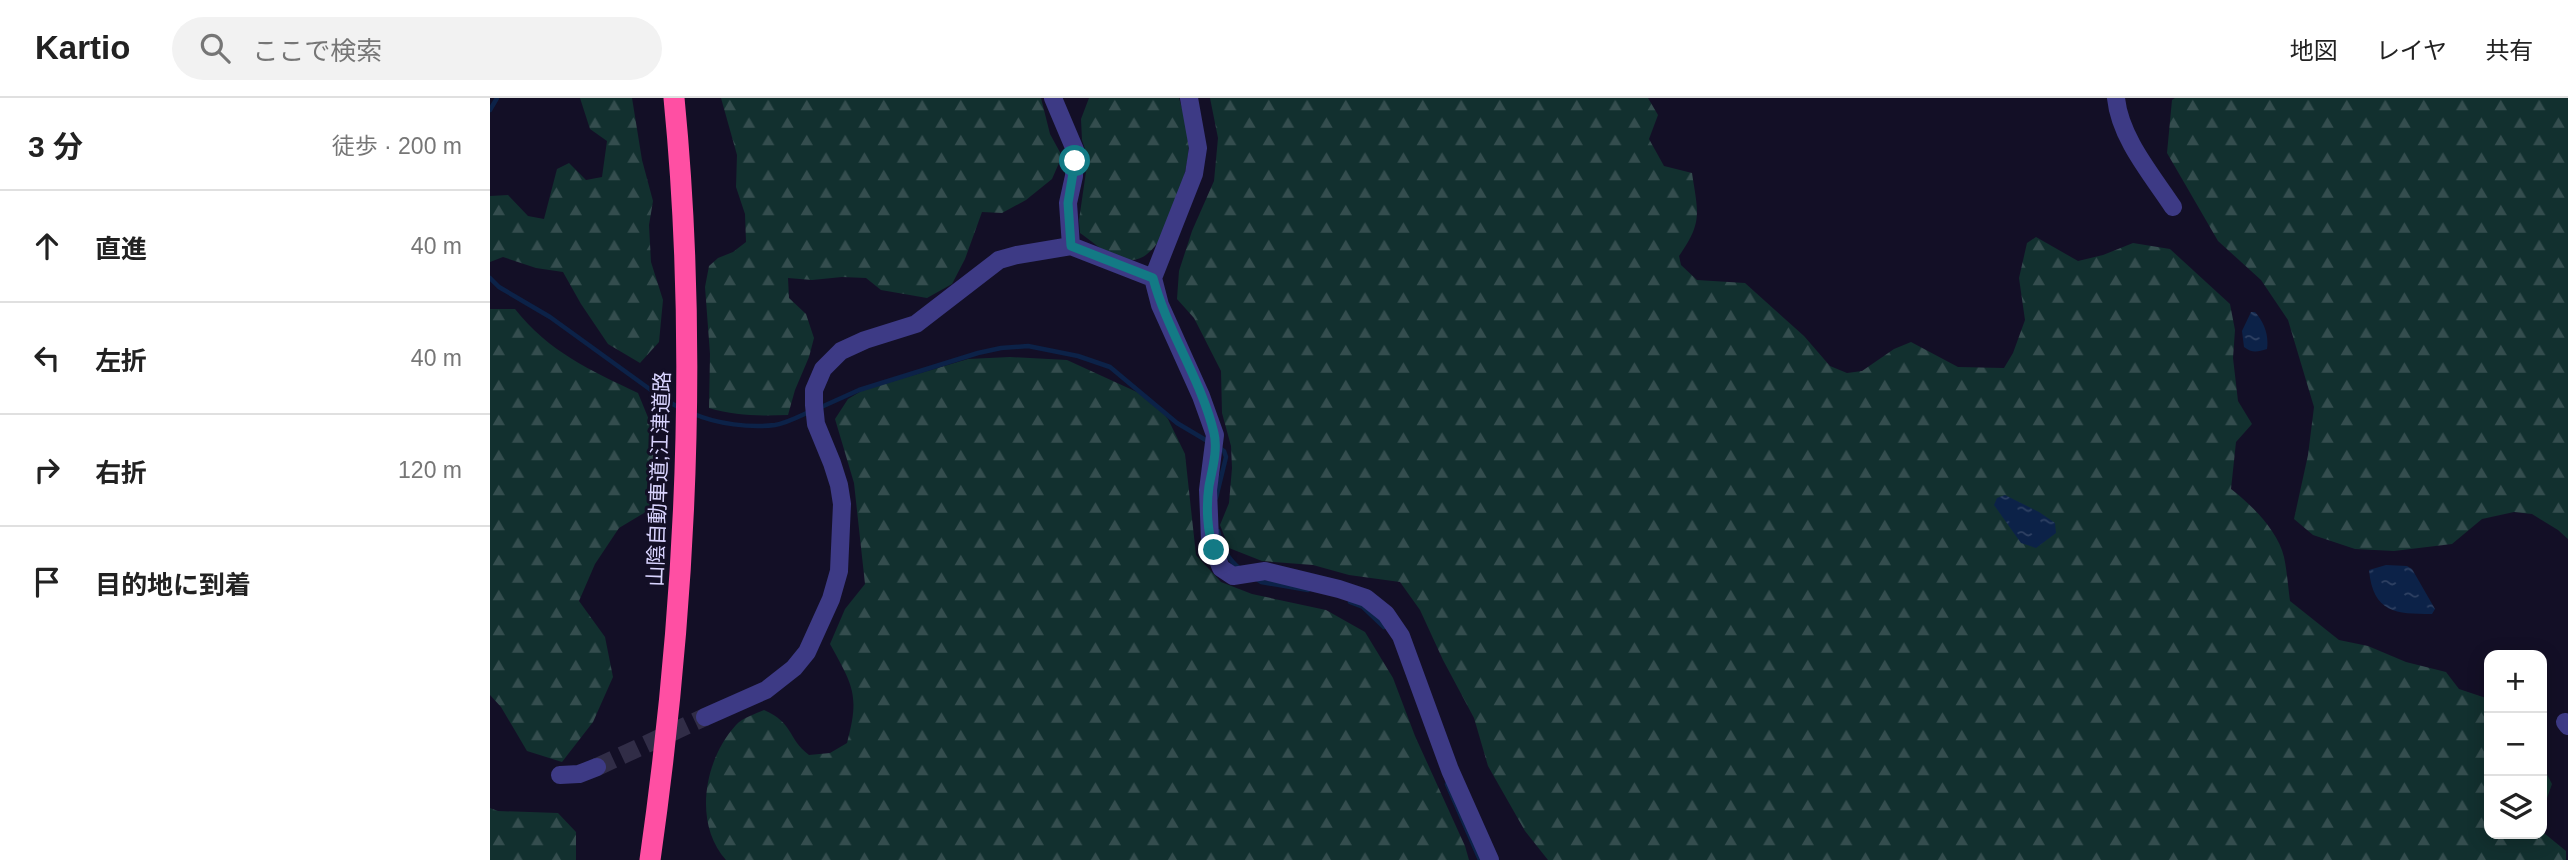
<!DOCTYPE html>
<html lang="ja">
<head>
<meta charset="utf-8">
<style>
  :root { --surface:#fff; --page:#f2f2f2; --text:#222; --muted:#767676; --line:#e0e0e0 }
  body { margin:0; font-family:Arial,"Noto Sans JP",sans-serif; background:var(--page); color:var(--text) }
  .controls { position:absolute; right:21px; bottom:21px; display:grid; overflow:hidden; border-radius:14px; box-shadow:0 4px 18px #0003 }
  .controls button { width:63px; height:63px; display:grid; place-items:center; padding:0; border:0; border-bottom:2px solid var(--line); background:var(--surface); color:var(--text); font:35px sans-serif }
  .stop { position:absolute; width:21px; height:21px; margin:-16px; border:5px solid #137a85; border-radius:50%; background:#fff }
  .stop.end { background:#137a85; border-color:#fff; box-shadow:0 2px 7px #0008 }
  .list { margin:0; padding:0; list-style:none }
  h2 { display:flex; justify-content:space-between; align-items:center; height:91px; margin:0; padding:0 28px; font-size:30px }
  h2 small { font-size:23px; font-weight:400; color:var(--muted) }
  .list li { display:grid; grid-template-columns:46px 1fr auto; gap:21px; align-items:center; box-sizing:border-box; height:112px; padding:0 28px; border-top:2px solid var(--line) }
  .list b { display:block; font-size:26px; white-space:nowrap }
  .list em { font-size:23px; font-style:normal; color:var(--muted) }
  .icon { flex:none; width:38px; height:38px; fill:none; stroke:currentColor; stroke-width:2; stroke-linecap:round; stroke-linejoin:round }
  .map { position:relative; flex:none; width:2078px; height:762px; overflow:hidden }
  header { display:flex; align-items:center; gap:42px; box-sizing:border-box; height:98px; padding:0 35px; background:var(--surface); border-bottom:2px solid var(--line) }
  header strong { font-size:33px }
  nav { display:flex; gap:38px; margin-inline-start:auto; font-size:24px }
  .search { width:490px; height:63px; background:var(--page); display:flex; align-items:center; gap:18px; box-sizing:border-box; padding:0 24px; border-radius:38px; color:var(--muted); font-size:26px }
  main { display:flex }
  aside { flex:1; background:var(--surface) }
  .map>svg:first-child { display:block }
</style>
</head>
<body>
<header>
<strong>Kartio</strong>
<div class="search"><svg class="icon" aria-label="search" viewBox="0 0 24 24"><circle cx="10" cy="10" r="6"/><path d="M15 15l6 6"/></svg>ここで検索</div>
<nav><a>地図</a><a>レイヤ</a><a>共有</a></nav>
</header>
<main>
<aside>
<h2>3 分<small>徒歩 · 200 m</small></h2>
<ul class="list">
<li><svg class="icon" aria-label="ahead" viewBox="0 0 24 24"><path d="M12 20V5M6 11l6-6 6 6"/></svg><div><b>直進</b></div><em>40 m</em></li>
<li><svg class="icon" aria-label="left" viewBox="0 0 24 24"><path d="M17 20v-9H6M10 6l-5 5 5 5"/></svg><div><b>左折</b></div><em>40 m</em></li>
<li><svg class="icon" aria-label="right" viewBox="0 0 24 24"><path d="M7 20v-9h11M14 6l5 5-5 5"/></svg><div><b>右折</b></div><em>120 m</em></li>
<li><svg class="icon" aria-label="arrive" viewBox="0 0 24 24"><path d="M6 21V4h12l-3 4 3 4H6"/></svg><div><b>目的地に到着</b></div></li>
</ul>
</aside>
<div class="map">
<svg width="2078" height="762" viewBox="0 0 2078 762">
  <defs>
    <pattern id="forest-firs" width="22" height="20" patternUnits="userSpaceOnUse" patternTransform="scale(1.75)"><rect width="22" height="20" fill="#12302f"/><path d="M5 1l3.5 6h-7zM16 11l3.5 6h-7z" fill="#344d4e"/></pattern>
    <pattern id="water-ripples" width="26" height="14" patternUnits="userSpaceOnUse" patternTransform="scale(1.75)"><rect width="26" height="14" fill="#0c2248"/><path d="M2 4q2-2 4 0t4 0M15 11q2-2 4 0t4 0" fill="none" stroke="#2f4163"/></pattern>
  </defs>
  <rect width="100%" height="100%" fill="#130f26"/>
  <path fill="url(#forest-firs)" d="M90,0h52l10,62 11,41 -4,24 2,37 12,38 -4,42 -19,21 -32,-19 -27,-40 -18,-32 -27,-4 -33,-11 -13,5v-66l18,-1 20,21 16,3 13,-50 12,-6 17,17 16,-3 5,-36 -17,-12z
    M231,0h320l9,36 12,22 -10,23 -26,21 -24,13 -20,-1 -17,47 -13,25 -25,14 -46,-8 -15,-12 -24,-1 -30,3 -24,-2 1,20 17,16 8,24 -5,19 -14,33 -7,25c-28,1 -52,1 -79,-7l1,-54 -5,-67 4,-21 9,-8 15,-6 13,-10 -1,-28 -9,-27 1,-32z
    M599,0h90c3,12 9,25 10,37 2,29 -20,124 -57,125 -20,1 -37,-17 -52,-27l-1,-13 9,-62 -6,-18 -1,-21z
    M720,0h438l10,17 -9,24 15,27 28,7c6,40 11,49 -13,83l2,9 16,15 48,3 59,53 26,30 17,7 15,-2 32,-22 17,-7 47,25 46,1 9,-15 12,-33 -6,-42 8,-35 9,-6 42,24 25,-6 30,-12 37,6 60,55 5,26 -2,28 5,43 14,23 -16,18 -5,47c21,16 47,42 53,68 3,14 4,29 6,44l49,39 29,6 38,16 40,10 13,17 30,10v135h53v-5l2,4 22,18v9h-1018l-23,-29 -37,-65 -14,-48 -31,-58 -23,-50 -20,-28 -51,-7 -36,-10 -51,-4 -33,-13 -9,-23 9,-22 3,-35 -1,-22 -9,-33 -1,-42 -27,-53 -17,-19 2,-28 13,-40 22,-50 4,-43z
    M1685,0h393v441l-10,-9 -26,-16 -18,-2 -32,7 -30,25 -58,7 -39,-2 -42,-14 -19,-16 14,-64 6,-48 -26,-87 -27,-40 -43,-39 -51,-88 5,-53z
    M0,211h25c34,43 75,61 123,84l16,39v75l-35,21 -24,36 -16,37 26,36 8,40 -20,45 -31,40 -35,-11 -26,-44 -11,-12z
    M520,259l57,3 83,38 18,21 17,35 11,101 25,27 31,12 74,16 39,22 28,46 22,58 50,110 4,14h-743c-33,-37 -22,-100 10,-135 6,-7 19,-11 28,-15 30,13 23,28 45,45l21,-2 17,-10c13,-48 6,-57 -17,-99l15,-35 20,-25 -11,-101 -19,-64 13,-20 15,-9 105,-31z
    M2052,667l10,19 -5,14 -5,6z
    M0,710l8,3 60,2 18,19v28h-86z"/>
  <path fill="url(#water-ripples)" d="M1761,214h4c9,10 14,23 12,37 -10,3 -15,4 -23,-2l-2,-16z
    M1515,397l34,17 16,11 1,10 -20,15 -15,-5 -27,-38 3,-7z
    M1896,467l21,1 5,3 23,40 -3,5c-36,0 -59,-1 -63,-44z"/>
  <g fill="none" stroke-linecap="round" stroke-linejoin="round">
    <path stroke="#0c2248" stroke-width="4.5" d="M0,12l7,-12
      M0,180l9,9 51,30 112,81 18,10
      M329,310l40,-18 119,-37 23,-5 27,-2 50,10 32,11 67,56 32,19
      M204,316c23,10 56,14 81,11 12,-2 25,-9 36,-14
      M726,400l10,-41 -2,-6 -7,-5
      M728,433c3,16 9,27 21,37
      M765,480l6,4 47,8
      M860,504l13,5 21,20
      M957,686l33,76"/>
    <path stroke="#312d47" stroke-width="18" stroke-dasharray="18 9" stroke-linecap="butt" d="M107,669l108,-50"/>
    <path stroke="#3d3a85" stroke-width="18" d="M563,0l22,52 -1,26 -6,27 3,43
      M699,0l9,50 -4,26 -41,104 7,27 41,91 14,39 -7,55 2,50 11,28 12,8 32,-5 74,18 27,9 20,16 15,22 49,134 40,90
      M1626,0c4,40 36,77 57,109
      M215,619l61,-27 28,-22 13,-16 24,-53 8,-28 3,-67 -3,-19 -7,-22 -16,-39 -2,-19v-15l9,-21 18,-18 24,-11 51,-16 83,-64 18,-5 54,-9 82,32
      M2075,624l3,4
      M70,677l19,-1 18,-7"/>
    <path stroke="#ff4fa3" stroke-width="21" d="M160,762c36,-253 49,-508 24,-762"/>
  </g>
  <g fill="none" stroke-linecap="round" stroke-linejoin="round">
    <path stroke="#137a85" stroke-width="9" d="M585,63l-7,42 3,43 82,32c14,53 48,101 61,155 4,17 -2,37 -5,53 -3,20 -2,46 5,64"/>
  </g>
  <g text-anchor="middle" stroke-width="6" stroke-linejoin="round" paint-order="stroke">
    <g font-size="21" fill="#d9d4ff" stroke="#130f26">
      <text transform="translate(169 381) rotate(-88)" y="7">山陰自動車道;江津道路</text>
    </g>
  </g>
</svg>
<div class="controls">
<button>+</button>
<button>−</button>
<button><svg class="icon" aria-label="layers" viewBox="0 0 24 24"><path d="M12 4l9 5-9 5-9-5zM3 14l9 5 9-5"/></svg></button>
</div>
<div class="stop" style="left:585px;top:63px"></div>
<div class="stop end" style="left:724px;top:452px"></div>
</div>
</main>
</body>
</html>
